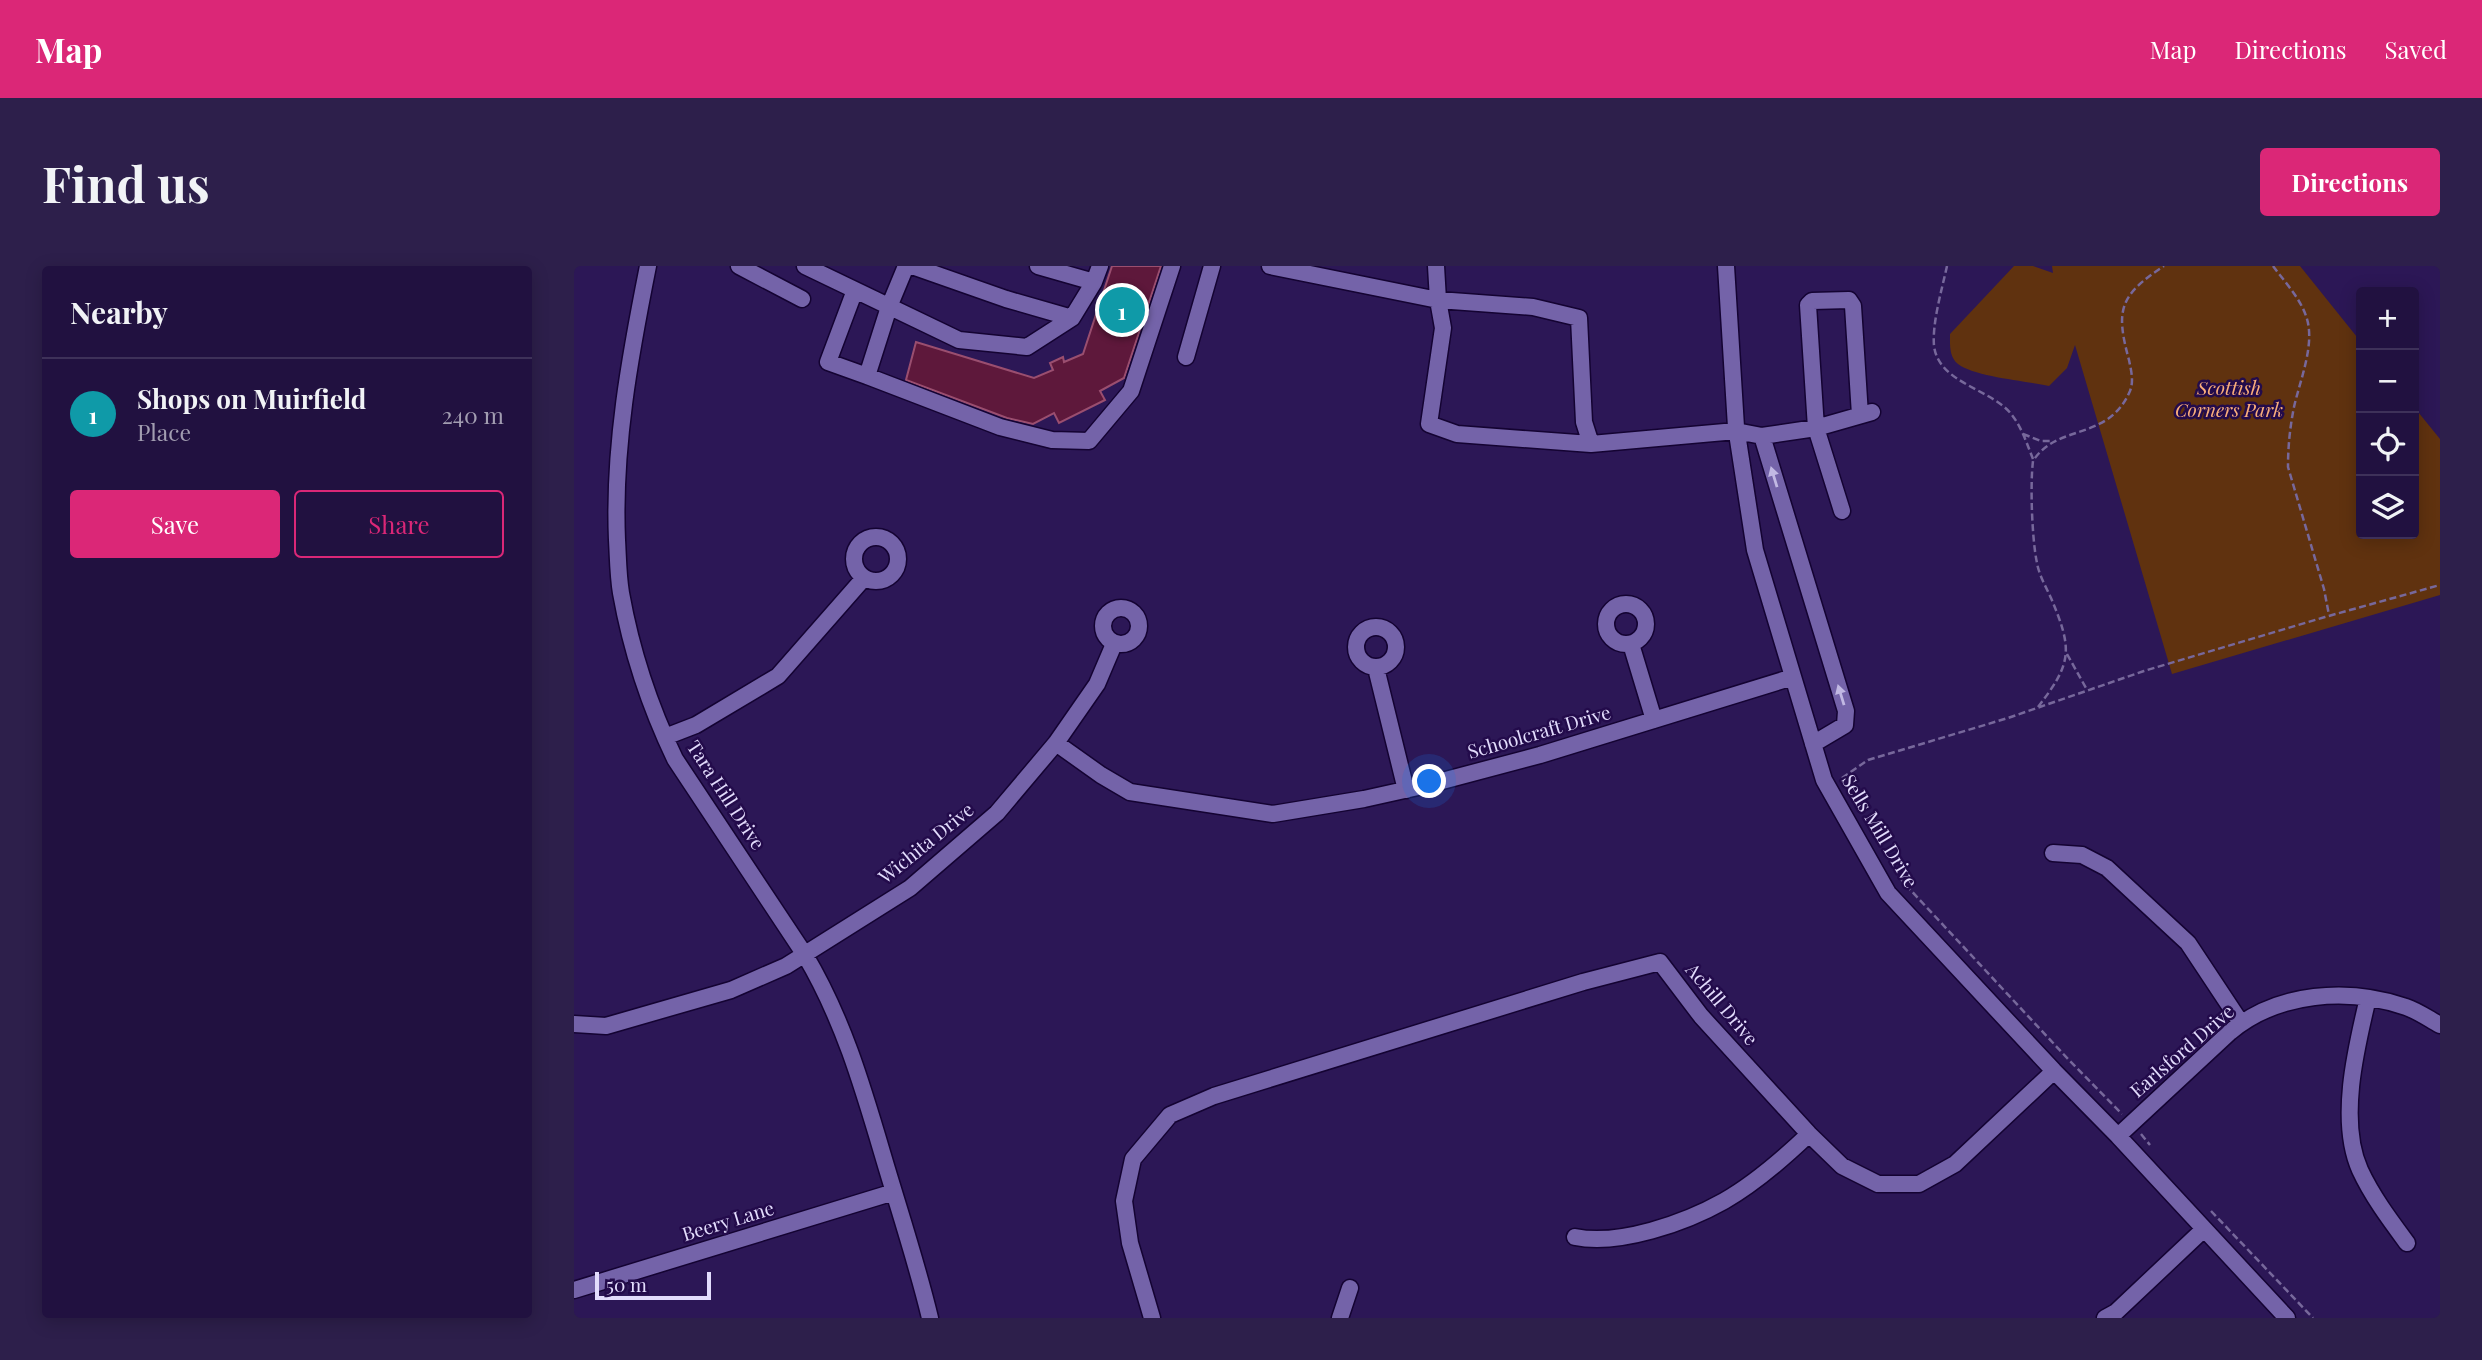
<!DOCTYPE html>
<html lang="en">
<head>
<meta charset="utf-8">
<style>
  :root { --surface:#211140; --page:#2d1f4b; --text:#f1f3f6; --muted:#a29db1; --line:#3e3159; --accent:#db2777 }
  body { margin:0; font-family:"Playfair Display",serif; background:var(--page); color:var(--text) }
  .controls { position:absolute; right:21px; top:21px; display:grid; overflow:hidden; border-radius:7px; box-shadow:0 4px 18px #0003 }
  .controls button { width:63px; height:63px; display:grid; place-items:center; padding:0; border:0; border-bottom:2px solid var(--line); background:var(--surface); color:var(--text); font:35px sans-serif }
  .scale { position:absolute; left:21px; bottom:18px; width:116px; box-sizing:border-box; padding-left:7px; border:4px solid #e2dcfc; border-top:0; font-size:19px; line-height:24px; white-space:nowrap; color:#e2dcfc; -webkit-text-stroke:5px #230b4b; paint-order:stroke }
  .you { position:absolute; left:856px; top:516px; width:24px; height:24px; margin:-18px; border:5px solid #fff; border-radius:50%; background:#1a73e8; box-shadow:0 0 0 10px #1a73e833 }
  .badge { display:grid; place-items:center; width:46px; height:46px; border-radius:50%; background:var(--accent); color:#fff; font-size:23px; font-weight:700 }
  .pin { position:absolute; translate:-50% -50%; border:4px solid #fff; box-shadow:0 2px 7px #0006 }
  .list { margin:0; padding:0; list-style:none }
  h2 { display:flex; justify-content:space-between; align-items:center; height:91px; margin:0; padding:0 28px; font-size:30px }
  h2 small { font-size:23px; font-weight:400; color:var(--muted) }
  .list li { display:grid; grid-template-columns:46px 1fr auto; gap:21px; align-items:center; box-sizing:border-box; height:112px; padding:0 28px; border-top:2px solid var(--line) }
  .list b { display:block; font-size:26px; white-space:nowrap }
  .list p { margin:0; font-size:23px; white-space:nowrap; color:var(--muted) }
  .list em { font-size:23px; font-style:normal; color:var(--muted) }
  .actions { display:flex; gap:14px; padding:21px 28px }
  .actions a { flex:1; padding:16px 0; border:2px solid var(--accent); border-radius:7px; text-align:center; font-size:24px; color:var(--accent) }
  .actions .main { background:var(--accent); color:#fff }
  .icon { flex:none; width:38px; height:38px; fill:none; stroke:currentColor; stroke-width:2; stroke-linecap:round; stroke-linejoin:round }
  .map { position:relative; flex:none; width:1866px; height:1052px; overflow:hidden; border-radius:7px }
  header { display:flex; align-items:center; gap:42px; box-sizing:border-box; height:98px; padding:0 35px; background:var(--accent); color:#fff }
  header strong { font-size:33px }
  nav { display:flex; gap:38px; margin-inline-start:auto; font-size:24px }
  .intro { display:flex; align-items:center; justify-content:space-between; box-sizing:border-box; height:168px; padding:0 42px }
  h1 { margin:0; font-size:49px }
  .button { padding:18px 32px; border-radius:7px; background:var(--accent); color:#fff; font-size:24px; font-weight:700 }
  main { display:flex; gap:42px; padding:0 42px }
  aside { flex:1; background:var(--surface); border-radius:7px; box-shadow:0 4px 18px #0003 }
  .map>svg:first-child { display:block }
</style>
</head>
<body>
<header>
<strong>Map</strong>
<nav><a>Map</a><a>Directions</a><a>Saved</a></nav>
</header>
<div class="intro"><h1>Find us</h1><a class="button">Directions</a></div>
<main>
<aside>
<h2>Nearby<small></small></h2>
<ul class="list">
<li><span class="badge" style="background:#0f9aa8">1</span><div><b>Shops on Muirfield</b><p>Place</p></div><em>240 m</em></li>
</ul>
<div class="actions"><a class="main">Save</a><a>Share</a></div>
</aside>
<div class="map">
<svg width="1866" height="1052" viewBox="0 0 1866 1052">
  <rect width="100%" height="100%" fill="#2c1756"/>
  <path fill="#60320f" d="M1440,0h19l20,7 -1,-7h248l61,76v192h53v-127l26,32v156l-268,79 -97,-329 -8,23 -18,18c-22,-5 -74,-9 -91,-22 -9,-7 -8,-19 -8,-30z"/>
  <path fill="#5e183b" stroke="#9a4e6f" stroke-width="2" d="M538,0h49l-37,112 -24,13 5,9 -46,23 -5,-10 -21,11 -26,-6 -101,-38 10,-38 118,36 19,-8 -3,-7 13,-6 1,5 19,-8z"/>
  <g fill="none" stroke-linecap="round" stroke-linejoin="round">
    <g stroke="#140332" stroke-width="19">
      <path id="minor" d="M74,0c-18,90 -35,182 -31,274 1,17 1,35 4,53 10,56 29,114 54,166l130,196c40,67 60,140 82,214 15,50 31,99 43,149
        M165,0l63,33
        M231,0l154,74 68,7 45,-29 22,-36 6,-16
        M332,0l-17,41 -22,69 133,51 52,13 37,1 42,-50 41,-125
        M338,0l94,33 66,19
        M464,0l56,16
        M696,0l168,34 5,28 -14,96 28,10 134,10
        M862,0l2,34 95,7 46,11 5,104 7,22 145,-13 26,5 54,-8 56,-16
        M1152,0l10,161 19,123 69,230 64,113 166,178 64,65 169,182
        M281,24l-27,72 39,14
        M612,91l26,-91
        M1188,170l84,275 -1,14 -32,19
        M1268,245l-26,-83 -8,-123 4,-4 37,-1 4,6 7,109
        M280 293a22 22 0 1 1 44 0a22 22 0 1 1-44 0Z
        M1032 358a20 20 0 1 1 40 0a20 20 0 1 1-40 0Z
        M529 360a18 18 0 1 1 36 0a18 18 0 1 1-36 0Z
        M782 381a20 20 0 1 1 40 0a20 20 0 1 1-40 0Z
        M1057,378l23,76
        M802,402l30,122
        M91,471l31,-12 82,-49 86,-98
        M482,477l45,32 29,17 143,22 91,-15 63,-14 113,-30 253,-78
        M1479,587l29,2 25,13 81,75 53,80
        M1794,732c-12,50 -30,123 -8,172 12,26 30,50 47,73
        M0,758l32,2 125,-36 55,-24 124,-78 87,-75 59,-70 41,-59 17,-40
        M1544,870l112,-104c48,-40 118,-45 176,-25 12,4 23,12 34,18
        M1001,971c44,9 110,-14 149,-36 28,-16 62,-45 85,-67
        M0,1024l320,-98
        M578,1052l-22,-75 -6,-42 9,-42 37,-44 44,-19 369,-114 77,-20 41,54 108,118 33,32 36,18h41l36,-20 99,-93
        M766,1052l10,-30
        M1531,1052l11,-6 88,-83"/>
    </g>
    <path stroke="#77689b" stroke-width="2.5" stroke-dasharray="7 3.5" stroke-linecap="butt" d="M1373,0c-5,23 -15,57 -13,80 5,38 57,42 78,69 10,13 15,29 21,44
      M1699,0c11,15 27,32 33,50 10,27 -6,64 -12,91 -4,20 -6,39 -6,60l36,122 5,26
      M1449,168l18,7h9
      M1493,388l19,34
      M1464,441c34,-44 35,-57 13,-109 -5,-11 -12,-23 -14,-35 -5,-23 -7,-78 -4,-102 24,-38 75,-19 97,-70 4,-10 1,-21 -1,-31 -14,-51 -9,-65 35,-94
      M1268,512l26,-18 140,-42 136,-47 181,-54 115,-32
      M1319,602l11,15 164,176 54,55
      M1567,868l9,11
      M1637,945l102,107"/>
    <use href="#minor" stroke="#7463a9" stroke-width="16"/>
  </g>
  <defs><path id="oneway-solid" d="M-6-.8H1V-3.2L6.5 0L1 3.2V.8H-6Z" transform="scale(1.75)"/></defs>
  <g fill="#c1b8e3">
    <use href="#oneway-solid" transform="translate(1200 211) rotate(-107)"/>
    <use href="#oneway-solid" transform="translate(1267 429) rotate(-107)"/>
  </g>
  <g text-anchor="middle" stroke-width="5" stroke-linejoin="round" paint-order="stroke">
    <g font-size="19" font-style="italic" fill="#f9ad7b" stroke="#230b4b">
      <text x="1655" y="129">Scottish<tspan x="1655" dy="22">Corners Park</tspan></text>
    </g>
    <g font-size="19" fill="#e2dcfc" stroke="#230b4b">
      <text transform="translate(965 466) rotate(-16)" y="7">Schoolcraft Drive</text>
      <text transform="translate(152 529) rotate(57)" y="7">Tara Hill Drive</text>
      <text transform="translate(1306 565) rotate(59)" y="7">Sells Mill Drive</text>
      <text transform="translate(352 577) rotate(-39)" y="7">Wichita Drive</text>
      <text transform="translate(1148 738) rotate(50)" y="7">Achill Drive</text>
      <text transform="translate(1608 785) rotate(-41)" y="7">Earlsford Drive</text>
      <text transform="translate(154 955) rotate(-17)" y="7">Beery Lane</text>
    </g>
  </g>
</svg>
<div class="controls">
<button>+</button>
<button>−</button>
<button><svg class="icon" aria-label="locate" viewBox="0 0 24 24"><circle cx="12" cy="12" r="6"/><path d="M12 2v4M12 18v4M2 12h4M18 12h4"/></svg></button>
<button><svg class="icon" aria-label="layers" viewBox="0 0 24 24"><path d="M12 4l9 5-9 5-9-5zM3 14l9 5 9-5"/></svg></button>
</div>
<div class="scale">50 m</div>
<div class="you"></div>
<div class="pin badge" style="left:548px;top:44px;background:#0f9aa8">1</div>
</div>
</main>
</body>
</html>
